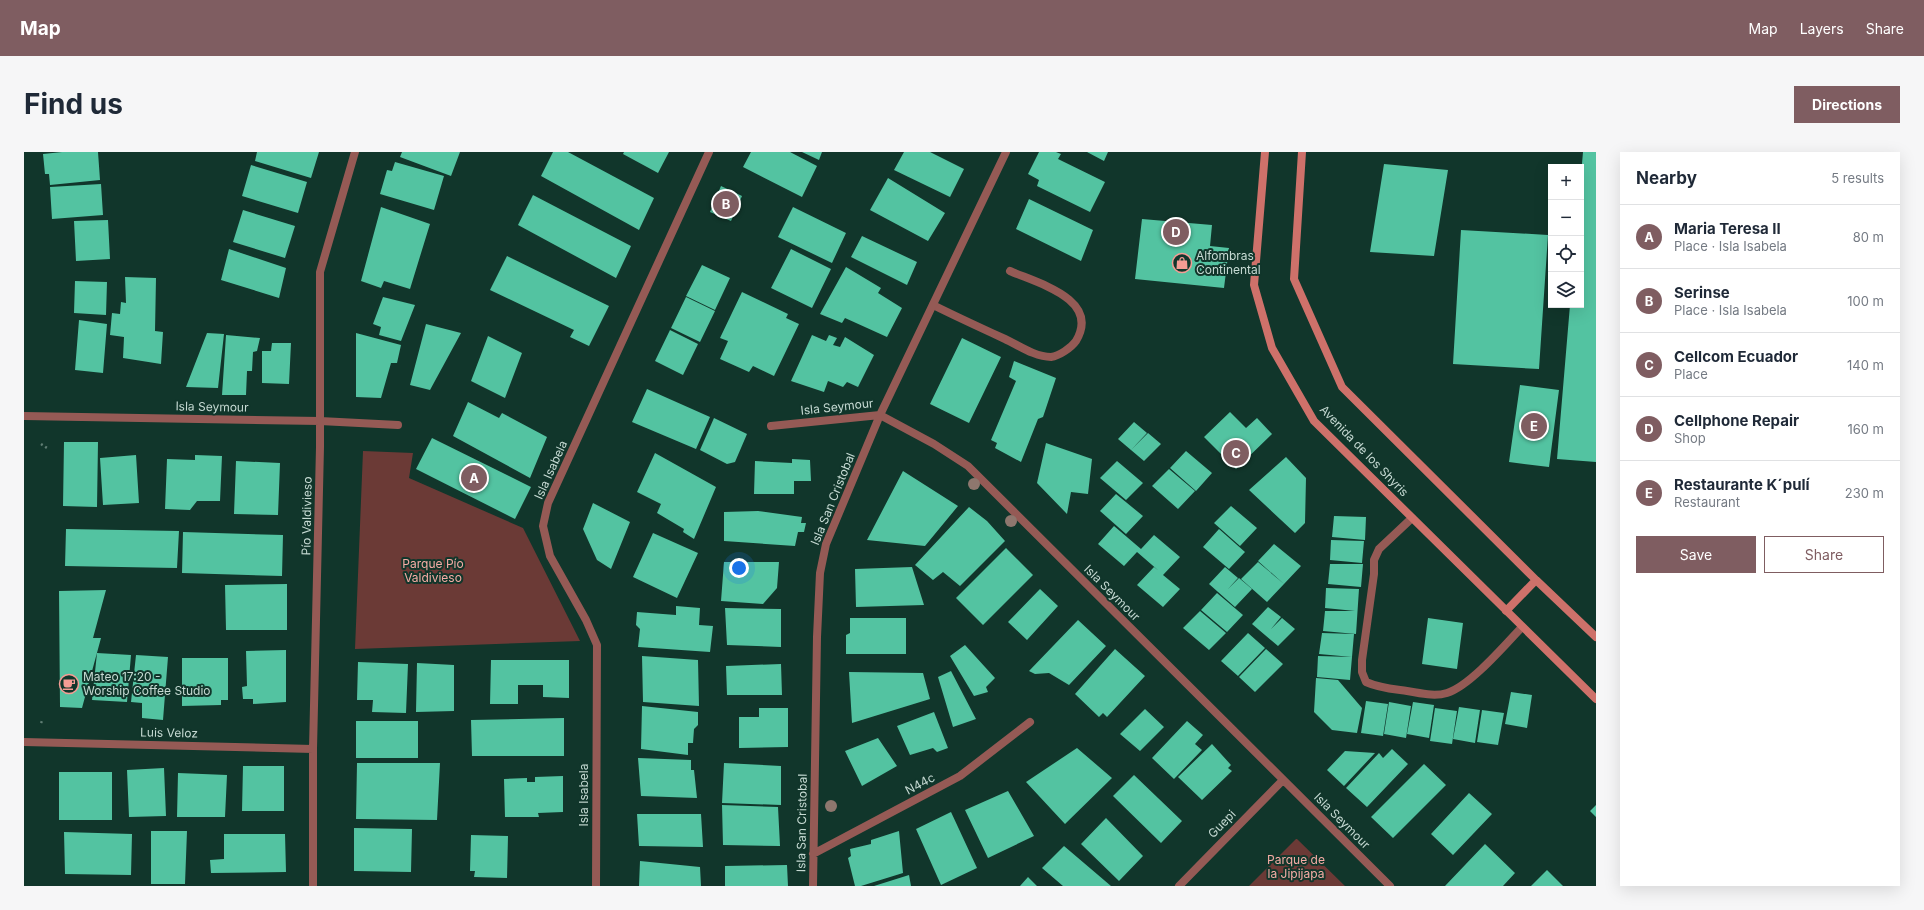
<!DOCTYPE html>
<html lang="en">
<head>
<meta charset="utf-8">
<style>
  :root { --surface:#fff; --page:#f6f6f7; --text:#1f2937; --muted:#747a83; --line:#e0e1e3; --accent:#7f5d61 }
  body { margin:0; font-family:Inter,sans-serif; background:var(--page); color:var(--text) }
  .controls { position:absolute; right:12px; top:12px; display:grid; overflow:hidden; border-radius:0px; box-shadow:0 4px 16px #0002 }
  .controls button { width:36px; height:36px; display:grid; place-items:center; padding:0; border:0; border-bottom:1px solid var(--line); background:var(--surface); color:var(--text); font:20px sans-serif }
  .you { position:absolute; left:715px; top:416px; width:14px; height:14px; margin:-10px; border:3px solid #fff; border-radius:50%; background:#1a73e8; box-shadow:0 0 0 6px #1a73e833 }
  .badge { display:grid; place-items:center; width:26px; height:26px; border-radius:50%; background:var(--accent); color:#fff; font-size:13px; font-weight:700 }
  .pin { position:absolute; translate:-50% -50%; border:2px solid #fff; box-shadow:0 1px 4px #0006 }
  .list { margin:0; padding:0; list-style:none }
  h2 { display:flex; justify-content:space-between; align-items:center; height:52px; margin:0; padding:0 16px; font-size:17px }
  h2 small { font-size:13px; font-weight:400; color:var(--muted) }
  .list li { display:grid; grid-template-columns:26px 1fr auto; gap:12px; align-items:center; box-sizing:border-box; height:64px; padding:0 16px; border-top:1px solid var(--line) }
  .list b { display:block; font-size:15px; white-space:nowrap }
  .list p { margin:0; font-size:13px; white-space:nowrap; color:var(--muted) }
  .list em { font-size:13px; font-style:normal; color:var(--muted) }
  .actions { display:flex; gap:8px; padding:12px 16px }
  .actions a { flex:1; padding:9px 0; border:1px solid var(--accent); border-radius:0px; text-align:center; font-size:14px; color:var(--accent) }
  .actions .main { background:var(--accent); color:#fff }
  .icon { flex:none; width:22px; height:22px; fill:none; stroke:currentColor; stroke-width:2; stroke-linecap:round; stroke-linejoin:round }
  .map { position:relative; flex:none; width:1572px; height:734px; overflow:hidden; border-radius:0px }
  header { display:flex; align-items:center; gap:24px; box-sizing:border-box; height:56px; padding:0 20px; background:var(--accent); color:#fff }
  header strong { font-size:19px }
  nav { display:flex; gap:22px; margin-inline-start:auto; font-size:14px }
  .intro { display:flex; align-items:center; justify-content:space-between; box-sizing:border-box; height:96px; padding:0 24px }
  h1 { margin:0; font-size:28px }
  .button { padding:10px 18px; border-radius:0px; background:var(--accent); color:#fff; font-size:14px; font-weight:700 }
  main { display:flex; gap:24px; padding:0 24px }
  aside { flex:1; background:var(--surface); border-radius:0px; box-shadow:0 4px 16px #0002 }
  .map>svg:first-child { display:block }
</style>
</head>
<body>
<header>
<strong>Map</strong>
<nav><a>Map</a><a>Layers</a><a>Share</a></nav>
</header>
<div class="intro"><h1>Find us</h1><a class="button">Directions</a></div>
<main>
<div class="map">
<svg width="1572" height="734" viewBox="0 0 1572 734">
  <rect width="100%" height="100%" fill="#11362b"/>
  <path fill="#6b3a36" d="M339,299l50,2 -4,25 114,50 57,113 -225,8z
    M1272,687h1l48,47h-96z"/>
  <path fill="#53c3a1" d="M38,0h36l2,28 -50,5 -1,-11h-4l-2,-20z
    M233,0h62l-8,26 -56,-17z
    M378,0h58l-9,24 -51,-19z
    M529,0h15l86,46 -15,32 -98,-54z
    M600,0h45l-11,21 -35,-19z
    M727,0h39l27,14 -15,31 -59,-30z
    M778,0h20l-3,8z
    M880,0h26l34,17 -14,28 -56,-27z
    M1015,0h17l5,2 -3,5 47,23 -15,30 -53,-26 2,-6 -11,-6z
    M1063,0h21l-4,9z
    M1559,0h13v310l-39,-3 13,-154h11v-130z
    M371,10l49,14 -10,34 -54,-16 7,-24 5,1z
    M1360,12l64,6 -14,86 -64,-4z
    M227,13l56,17 -9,31 -56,-17z
    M864,26l57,35 -17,28 -58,-31z
    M77,32l2,31 -51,4 -2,-32z
    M697,34l21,10 -11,25 -21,-9z
    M509,43l98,51 -15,32 -98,-53z
    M1005,47l64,31 -12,31 -65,-32z
    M357,55l49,17 -20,65 -26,-8 -3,7 -20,-7z
    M769,55l53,26 -14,30 -54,-26z
    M219,58l52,16 -10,32 -52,-16z
    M1118,67l70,6 -2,21 19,2 -5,40 -89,-9z
    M84,68l2,39 -34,2 -2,-40z
    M1437,78l87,5 -9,134 -86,-5z
    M838,84l55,26 -10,23 -56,-28z
    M205,97l57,19 -7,30 -58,-18z
    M767,97l40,20 -19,39 -41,-20z
    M483,104l102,50 -20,40 -19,-9 4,-7 -84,-40z
    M678,113l28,13 -15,32 -29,-14z
    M822,115l35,21 -3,5 24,15 -15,29 -42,-19 -3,5 -22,-9z
    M101,125l31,1 -1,53 8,1 -2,32 -38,-6 1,-21 -14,-2 2,-22 8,1 1,-12 5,1z
    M51,129l32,1 -1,33 -32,-2z
    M718,140l46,22 -2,4 13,6 -25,52 -21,-10 -4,6 -29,-13 8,-18 -8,-3z
    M359,145l32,8 -14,36 -22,-6 2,-8 -8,-3z
    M662,145l29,14 -15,31 -29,-14z
    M55,168l28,4 -4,49 -28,-3z
    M402,172l35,9 -31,57 -20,-5z
    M646,178l28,14 -15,31 -28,-14z
    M183,181l17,1 -6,54 -32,-1z
    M332,181l45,12 -4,18h-6l-10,35 -25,-1z
    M202,183l34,3 -3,13 -4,1 -1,19h-5l-1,24h-24z
    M788,183l14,6 3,-6 8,3 -4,7 7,2 5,-10 29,18 -16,32 -11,-5 -4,5 -15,-6 -4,11 -33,-11z
    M464,184l34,17 -17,45 -34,-17z
    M938,186l39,19 -32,66 -39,-19z
    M248,191h19l-2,41 -27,-1v-32h9z
    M990,209l42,17 -13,39 -5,2 -17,43 -26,-14 2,-5 -6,-3 25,-59 -7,-4z
    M1496,233l39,5 -10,77 -40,-5z
    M623,237l63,28 -14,32 -64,-27z
    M444,250l31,16 3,-5 45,24 -17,41 -77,-42z
    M1206,260l16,16 11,-10 15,16 -36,35 -32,-32z
    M690,266l33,16 -12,28 -8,2 -27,-14z
    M1110,270l13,11 -16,17 -13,-11z
    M1124,281l13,11 -17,17 -13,-11z
    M408,286l99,49 -16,32 -99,-50z
    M40,290h34l-1,65 -34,-1z
    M1022,291l46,16 -4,35 -17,-2 -4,22 -30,-31z
    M1162,299l26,22 -16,18 -26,-23z
    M631,301l61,34 -22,52 -11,-7 1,-3 -27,-16 4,-9 -24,-12z
    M112,303l3,48 -36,2 -3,-47z
    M171,303l27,1 -2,45h-23l-7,9 -25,-1 2,-50 28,1z
    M1262,305l20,21 -1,45 -10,10 -46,-43z
    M768,307l18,1 1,21h-17v13h-40l1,-33 37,2z
    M212,309l44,2 -2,52 -44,-1z
    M1093,309l26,22 -17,17 -26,-22z
    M1145,317l26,22 -17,18 -26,-23z
    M879,319l55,35 -33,40 -58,-6z
    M1092,342l27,22 -17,18 -26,-23z
    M569,351l37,19 -19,47 -14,-9 -14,-31z
    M1207,354l13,11 -10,11 10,-11 13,11 -17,18 -26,-23z
    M945,355l18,14 18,20 -45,45 -17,-14 -10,8 -18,-15z
    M734,359l44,6 -1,6h5l-2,9h-6l-3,14 -71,-5v-29z
    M1310,364l32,1 -1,23 -33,-3z
    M1090,374l27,23 13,-14 26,22 -17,18 17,14 -17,18 -26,-22 17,-18 5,4 -22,-19 -13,14 -26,-22z
    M42,377l113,2 -2,37 -112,-2z
    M1195,377l26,23 -16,17 -26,-22z
    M159,380l100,3 -1,41 -100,-3z
    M629,381l45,20 -21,45 -44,-21z
    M1307,388l33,1 -2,22 -32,-3z
    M1250,392l27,22 -17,18 -26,-23z
    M982,396l27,27 -50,50 -27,-27z
    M700,410h55l-2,26 -14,16 -42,-3z
    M1234,410l26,22 -17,18 -26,-23z
    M1306,412h33l-2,23 -33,-3z
    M888,415l12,38 -68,2 -1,-38z
    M1201,415l13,11 -10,11 11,-11 13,11 -17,18 -26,-23z
    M263,432v46h-61l-1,-45z
    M1302,436l33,1 -3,45 -33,-3 2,-20h30l-30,-3z
    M1016,437l18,17 -31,34 -19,-18z
    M82,438l-13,48h8l-19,70 -22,-1 -1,-116z
    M1193,441l26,22 -16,17 -26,-22z
    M652,454l24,2 -1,17 14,1 -3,26 -72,-5 2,-18 -4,-4 1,-13 39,3z
    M1244,455l13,10 -10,12 11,-11 13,11 -17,17 -26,-22z
    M701,456l56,1v38l-54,-2z
    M1176,459l26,22 -17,17 -26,-22z
    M826,466h56v36h-60v-19l4,-2z
    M1404,466l35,5 -6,46 -35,-5z
    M1054,468l28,26 -37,39 -20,-12 -14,1 -6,-3z
    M1224,481l17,15 -27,28 -17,-15z
    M1298,481l32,1 -2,23 -33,-3z
    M941,493l30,33 -9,9 2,5 -14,4 -24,-40z
    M1091,497l30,27 -38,41 -4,-4 -4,4 -24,-23z
    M1242,497l17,15 -28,28 -16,-15z
    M262,498v52l-33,2v-5h-10l-1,-12 5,-1 -1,-35z
    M73,501l34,2 -4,47 -35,-2z
    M112,503l32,2 -5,63 -21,-2v-15l-11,-1z
    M618,504l56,4 1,46 -56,-4z
    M1294,504l34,1 -2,23 -33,-3z
    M158,506h46v42h-7v5l-39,1z
    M467,508h78v38l-26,-1v-12h-25v19h-28z
    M334,510l50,2 -2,49 -34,-1 1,-12h-16z
    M393,511l37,2v46l-38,1z
    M757,512l1,31h-55l-1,-29z
    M927,519l25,48 -23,8 -15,-50z
    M825,520l74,1 7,26 -78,24z
    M1292,526l22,2 24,28 -5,25 -25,-3 -18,-18z
    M1487,540l21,3 -5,33 -22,-4z
    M1342,549l22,3 -5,32 -22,-3z
    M1365,550l22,4 -5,32 -22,-4z
    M1389,550l21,3 -5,33 -22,-4z
    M618,554l56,6v13l-4,4 -1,14h-5v12l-47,-6z
    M1435,555l21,3 -5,33 -22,-4z
    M735,556h29v39l-49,1v-31h20z
    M1411,556l22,3 -5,33 -22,-3z
    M1121,557l19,18 -24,24 -20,-17z
    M1458,558l22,3 -6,32 -21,-3z
    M910,560l14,36 -11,4 -4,-4 -23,7 -13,-29z
    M540,566v38h-92l-1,-36z
    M332,569h62v37h-62z
    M1163,569l16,14 -8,9 7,6 -28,29 -22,-21z
    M854,586l19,28 -35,20 -17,-35z
    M1188,592l19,21 -3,3 4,3 -30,29 -24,-23z
    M1053,596l35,30 -47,46 -39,-42z
    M1368,597l16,15 -41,43 -21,-19 33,-35 4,5z
    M1321,599l30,2 -31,33 -17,-16z
    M614,606l53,2v10h3l3,28 -56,-2z
    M333,611h83l-3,57 -81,-1z
    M700,611l57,3v39l-59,-2z
    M1400,612l22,21 -53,53 -22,-21z
    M219,614h41v45h-42z
    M140,616l2,48 -37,1 -2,-47z
    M35,620h53v48h-53z
    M154,621l49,2 -2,42h-48z
    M1110,623l48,46 -21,22 -48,-47z
    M539,624v36l-25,1 1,4h-34l-1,-38 23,-1v4h8v-5z
    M984,639l26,45 -46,22 -23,-48z
    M1445,641l23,21 -39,41 -22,-21z
    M698,653l56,2 2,39 -57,-1z
    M1572,653v12l-6,-6z
    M927,660l26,56 -36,17 -25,-56z
    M613,662h64l2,33 -64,-1z
    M1082,666l37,38 -24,25 -38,-37z
    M330,676l58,1 -1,43 -57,-1z
    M127,679h36l-2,53h-34z
    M875,679l4,42 -42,13h-6l-7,-28 3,-2 -1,-7 21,-5v-4z
    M40,680l68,2 -1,41 -66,-1z
    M200,682h61l1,38 -75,1 -1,-13 14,-1z
    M447,683l37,1 -1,42 -33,-1 1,-6h-5z
    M1461,692l30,29 -12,13h-58z
    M1040,694l47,40h-48l-21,-18z
    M616,709l60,6 1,19h-62z
    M763,713l1,21h-63v-20z
    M1523,718l16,16h-32z
    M885,723l2,11h-37z
    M1004,725l9,9h-17z"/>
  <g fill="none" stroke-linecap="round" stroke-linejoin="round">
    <path stroke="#607e74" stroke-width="2.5" stroke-dasharray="2 3" stroke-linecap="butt" d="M17,292l6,4
      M17,571l1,-2"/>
    <path stroke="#955a55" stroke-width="8" d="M909,153c24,12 48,23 72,34 13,6 30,18 46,18 8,-1 20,-9 25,-16 25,-42 -39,-58 -66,-70"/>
    <path stroke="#955a55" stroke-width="8" d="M0,264l296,5 78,4
      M747,274l109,-11 54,29 34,22 422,420
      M1388,366l-33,31 -5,11v14l-12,86v12l4,10c13,6 27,7 41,9 13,2 27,6 40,2 23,-7 58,-48 75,-66
      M0,590l289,7
      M789,702l147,-78 70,-54
      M289,734v-137l7,-302v-175l35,-120
      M572,734l1,-241 -11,-25 -36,-64 -7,-30 5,-23 161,-351
      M789,734l4,-249 3,-64 6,-29 54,-129 126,-263
      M1155,734l104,-106"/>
    <path stroke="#ce716a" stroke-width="8" d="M1241,0l-11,133 18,63 42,73 282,278
      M1278,0l-8,127 48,108 194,193 60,57
      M1482,459l30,-31"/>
  </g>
  <g fill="#8e776e">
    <circle cx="950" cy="332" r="6"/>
    <circle cx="987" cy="369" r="6"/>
    <circle cx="807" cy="654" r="6"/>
  </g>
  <defs>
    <g id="shop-ring" transform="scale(1)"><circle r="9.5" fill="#11362b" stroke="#f59c94" stroke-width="1.5"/><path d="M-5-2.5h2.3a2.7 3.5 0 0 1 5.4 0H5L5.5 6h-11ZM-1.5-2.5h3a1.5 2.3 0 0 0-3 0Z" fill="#f59c94"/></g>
    <g id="cafe-ring" transform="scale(1)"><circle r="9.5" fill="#11362b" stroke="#f59c94" stroke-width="1.5"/><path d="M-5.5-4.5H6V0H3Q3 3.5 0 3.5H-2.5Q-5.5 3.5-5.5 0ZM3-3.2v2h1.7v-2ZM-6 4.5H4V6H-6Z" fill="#f59c94"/></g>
  </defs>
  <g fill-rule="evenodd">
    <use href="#shop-ring" x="1158" y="111"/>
    <use href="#cafe-ring" x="45" y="532"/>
  </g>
  <g text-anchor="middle" stroke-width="4" stroke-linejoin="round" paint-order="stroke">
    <g font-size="12" fill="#c6dad3" stroke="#11362b" text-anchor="start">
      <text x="1172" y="108">Alfombras<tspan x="1172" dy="14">Continental</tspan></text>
      <text x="59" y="529">Mateo 17:20 -<tspan x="59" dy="14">Worship Coffee Studio</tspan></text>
    </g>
    <g font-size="12" fill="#c6dad3" stroke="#11362b">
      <text transform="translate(188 255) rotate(1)" y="4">Isla Seymour</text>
      <text transform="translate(813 255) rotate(-6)" y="4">Isla Seymour</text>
      <text transform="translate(1340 299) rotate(46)" y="4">Avenida de los Shyris</text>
      <text transform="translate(527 318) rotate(-66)" y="4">Isla Isabela</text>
      <text transform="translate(809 347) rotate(-68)" y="4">Isla San Cristobal</text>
      <text transform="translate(283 364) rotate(-89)" y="4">Pío Valdivieso</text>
      <text transform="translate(1088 441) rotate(45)" y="4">Isla Seymour</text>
      <text transform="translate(145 581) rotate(1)" y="4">Luis Veloz</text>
      <text transform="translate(896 632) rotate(-28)" y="4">N44c</text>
      <text transform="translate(560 643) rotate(-90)" y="4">Isla Isabela</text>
      <text transform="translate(1318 669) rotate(45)" y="4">Isla Seymour</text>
      <text transform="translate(778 671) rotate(-89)" y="4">Isla San Cristobal</text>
      <text transform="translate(1198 672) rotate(-46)" y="4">Guepi</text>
    </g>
    <g font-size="12" fill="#f5aca5" stroke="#11362b">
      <text x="409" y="416">Parque Pío<tspan x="409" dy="14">Valdivieso</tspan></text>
      <text x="1272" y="712">Parque de<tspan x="1272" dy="14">la Jipijapa</tspan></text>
    </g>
  </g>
</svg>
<div class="controls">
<button>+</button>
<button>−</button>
<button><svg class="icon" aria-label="locate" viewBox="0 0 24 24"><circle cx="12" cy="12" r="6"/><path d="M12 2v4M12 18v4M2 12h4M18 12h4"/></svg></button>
<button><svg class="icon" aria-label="layers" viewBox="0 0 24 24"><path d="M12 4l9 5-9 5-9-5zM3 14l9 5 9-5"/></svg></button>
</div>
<div class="you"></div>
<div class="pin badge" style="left:450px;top:326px">A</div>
<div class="pin badge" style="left:702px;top:52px">B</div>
<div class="pin badge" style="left:1212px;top:301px">C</div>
<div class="pin badge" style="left:1152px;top:80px">D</div>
<div class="pin badge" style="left:1510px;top:274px">E</div>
</div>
<aside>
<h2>Nearby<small>5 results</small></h2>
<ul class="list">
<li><span class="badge">A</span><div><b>Maria Teresa II</b><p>Place · Isla Isabela</p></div><em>80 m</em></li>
<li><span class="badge">B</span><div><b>Serinse</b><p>Place · Isla Isabela</p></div><em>100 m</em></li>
<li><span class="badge">C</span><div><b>Cellcom Ecuador</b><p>Place</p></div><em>140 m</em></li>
<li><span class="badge">D</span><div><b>Cellphone Repair</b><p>Shop</p></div><em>160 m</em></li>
<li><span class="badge">E</span><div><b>Restaurante K´pulí</b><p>Restaurant</p></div><em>230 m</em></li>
</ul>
<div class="actions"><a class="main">Save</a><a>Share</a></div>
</aside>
</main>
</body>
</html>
